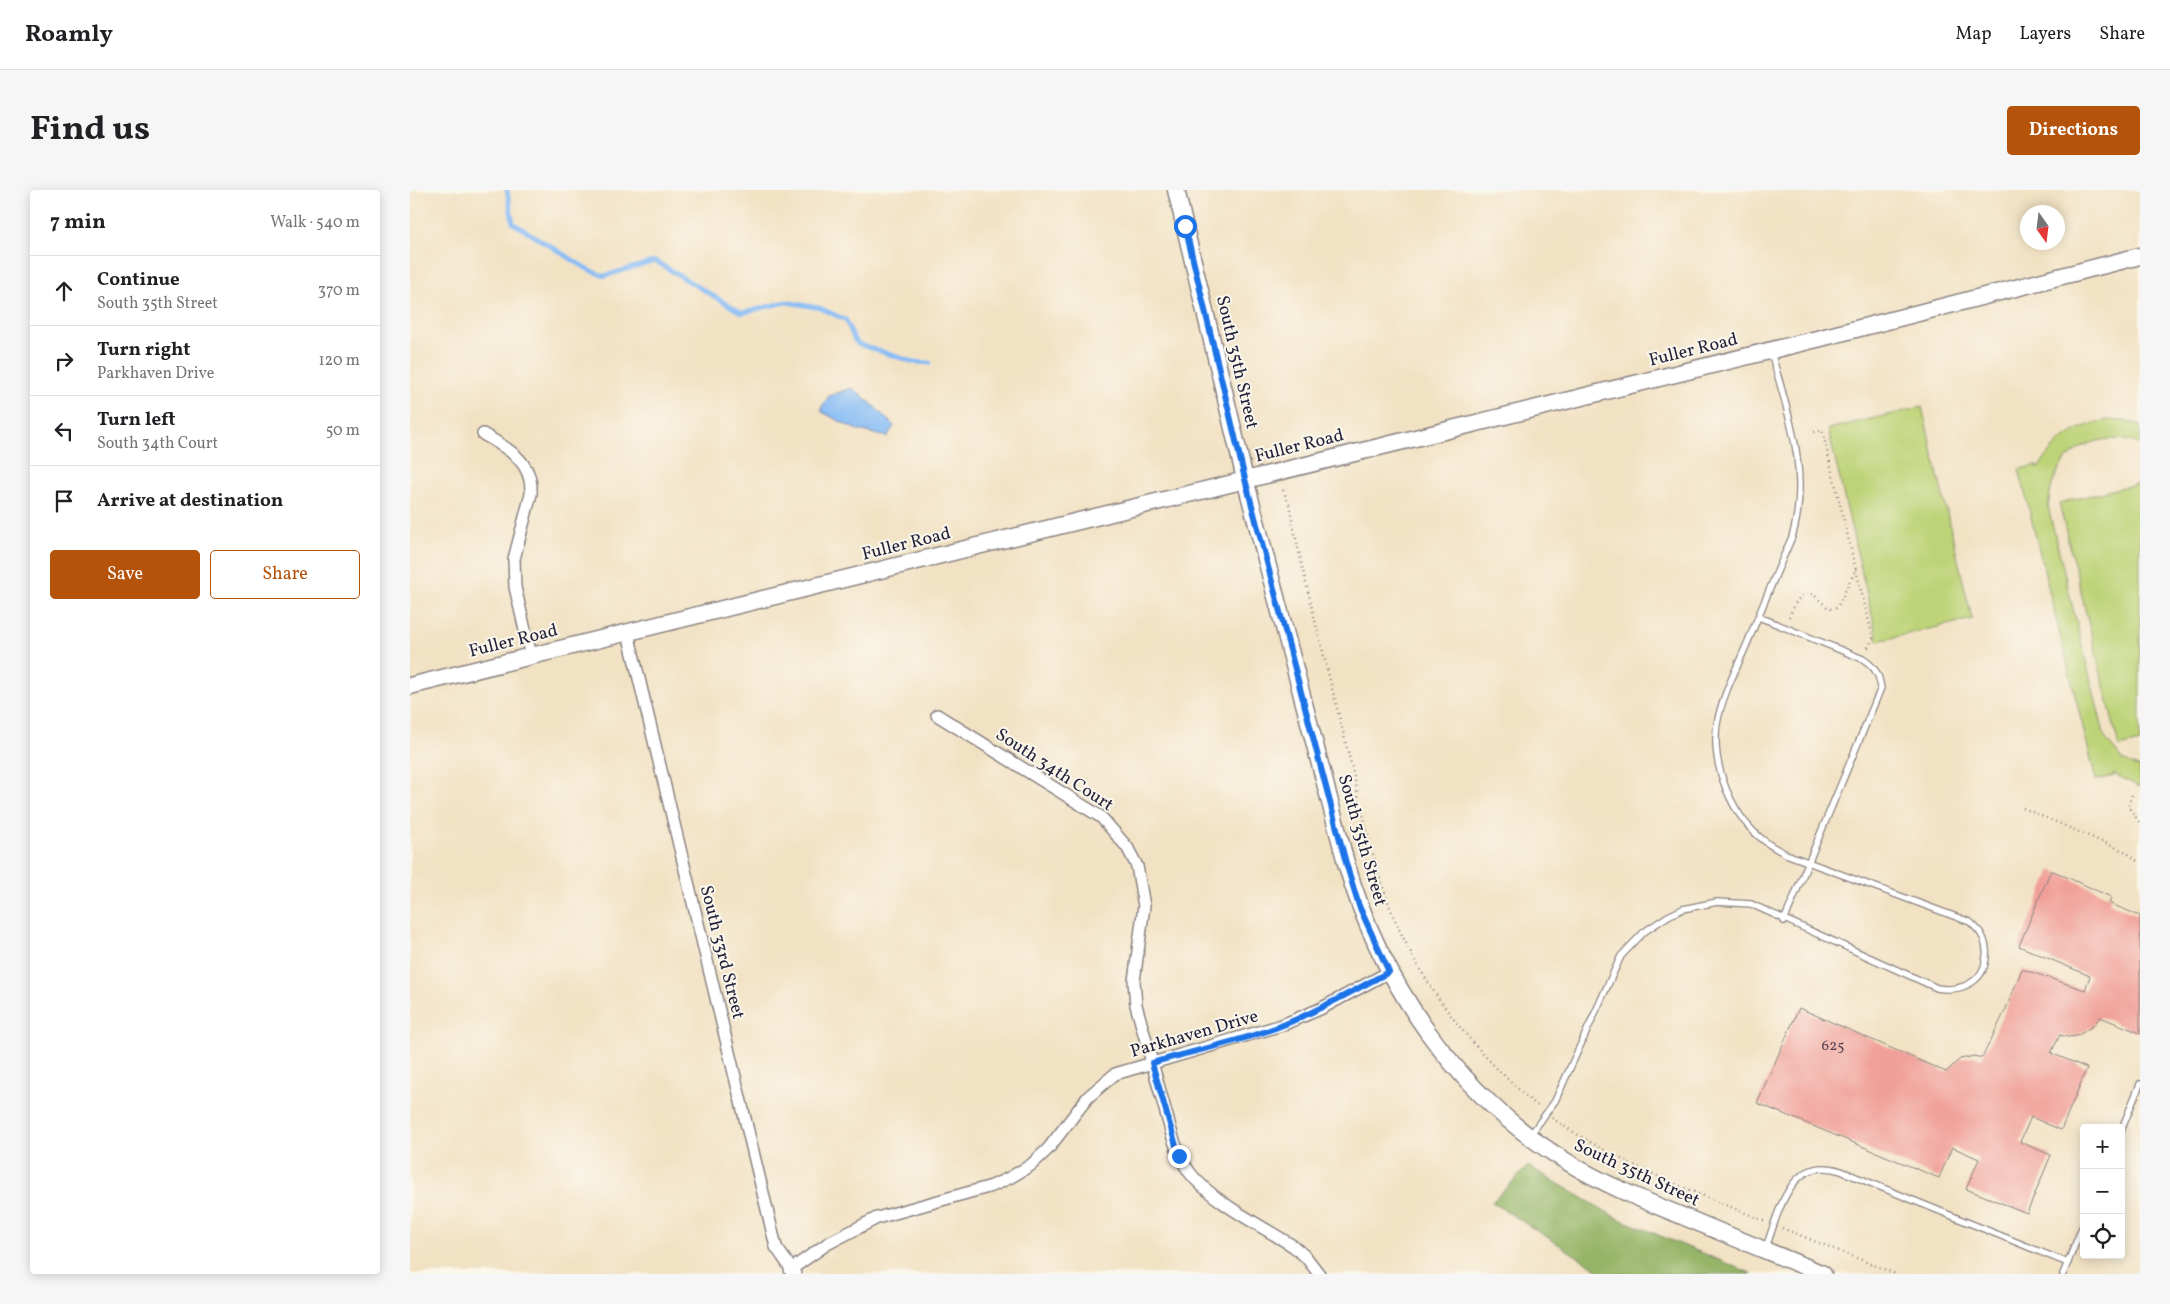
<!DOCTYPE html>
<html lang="en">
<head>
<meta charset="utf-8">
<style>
  :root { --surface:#fff; --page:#f6f6f6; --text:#202124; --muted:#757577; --line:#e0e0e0; --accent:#b45309 }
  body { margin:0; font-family:Vollkorn,serif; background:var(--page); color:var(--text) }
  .controls { position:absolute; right:15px; bottom:15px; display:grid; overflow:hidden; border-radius:5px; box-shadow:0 2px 12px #0003 }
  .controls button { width:45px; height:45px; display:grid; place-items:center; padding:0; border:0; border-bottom:1px solid var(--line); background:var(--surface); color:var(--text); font:25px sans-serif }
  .compass { position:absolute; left:1610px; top:15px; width:45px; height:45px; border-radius:50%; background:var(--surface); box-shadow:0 2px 12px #0003; rotate:166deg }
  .stop { position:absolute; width:15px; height:15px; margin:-11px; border:4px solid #1a73e8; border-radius:50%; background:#fff }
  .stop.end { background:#1a73e8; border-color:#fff; box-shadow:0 1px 5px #0008 }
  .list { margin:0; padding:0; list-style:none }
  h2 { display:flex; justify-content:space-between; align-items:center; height:65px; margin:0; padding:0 20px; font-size:21px }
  h2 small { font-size:16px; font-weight:400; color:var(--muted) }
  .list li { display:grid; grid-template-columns:32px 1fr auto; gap:15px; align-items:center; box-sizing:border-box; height:70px; padding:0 20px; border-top:1px solid var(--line) }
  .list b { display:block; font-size:19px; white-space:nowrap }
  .list p { margin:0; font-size:16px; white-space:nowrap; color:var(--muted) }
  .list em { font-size:16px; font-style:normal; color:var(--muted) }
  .actions { display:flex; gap:10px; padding:15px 20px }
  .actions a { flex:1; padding:11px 0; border:1px solid var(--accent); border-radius:5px; text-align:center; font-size:18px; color:var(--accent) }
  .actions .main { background:var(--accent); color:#fff }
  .icon { flex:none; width:28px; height:28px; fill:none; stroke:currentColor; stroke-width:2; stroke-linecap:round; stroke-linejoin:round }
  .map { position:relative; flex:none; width:1730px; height:1084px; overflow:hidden; border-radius:5px }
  header { display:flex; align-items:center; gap:30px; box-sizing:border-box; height:70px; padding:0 25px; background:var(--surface); border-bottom:1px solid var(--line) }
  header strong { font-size:24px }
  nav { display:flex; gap:28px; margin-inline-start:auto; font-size:18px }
  .intro { display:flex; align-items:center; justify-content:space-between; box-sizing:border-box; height:120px; padding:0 30px }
  h1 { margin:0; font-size:35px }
  .button { padding:12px 22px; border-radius:5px; background:var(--accent); color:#fff; font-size:18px; font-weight:700 }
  main { display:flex; gap:30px; padding:0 30px }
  aside { flex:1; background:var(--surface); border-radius:5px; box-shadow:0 2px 12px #0003 }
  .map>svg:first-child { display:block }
</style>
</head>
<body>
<header>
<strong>Roamly</strong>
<nav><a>Map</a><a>Layers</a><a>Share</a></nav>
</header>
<div class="intro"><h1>Find us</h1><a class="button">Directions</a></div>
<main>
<aside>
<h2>7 min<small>Walk · 540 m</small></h2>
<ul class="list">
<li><svg class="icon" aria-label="ahead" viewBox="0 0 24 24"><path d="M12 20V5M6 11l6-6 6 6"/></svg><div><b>Continue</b><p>South 35th Street</p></div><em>370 m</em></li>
<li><svg class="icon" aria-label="right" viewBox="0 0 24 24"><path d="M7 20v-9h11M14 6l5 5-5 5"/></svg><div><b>Turn right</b><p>Parkhaven Drive</p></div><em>120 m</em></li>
<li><svg class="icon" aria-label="left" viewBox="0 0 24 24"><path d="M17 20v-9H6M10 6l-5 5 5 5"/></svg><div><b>Turn left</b><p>South 34th Court</p></div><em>50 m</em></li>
<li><svg class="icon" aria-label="arrive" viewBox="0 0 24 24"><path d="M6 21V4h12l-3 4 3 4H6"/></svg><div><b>Arrive at destination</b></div></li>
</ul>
<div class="actions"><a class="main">Save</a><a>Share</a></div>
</aside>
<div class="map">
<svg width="1730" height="1084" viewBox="0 0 1730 1084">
  <rect width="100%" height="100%" fill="#fbf7ec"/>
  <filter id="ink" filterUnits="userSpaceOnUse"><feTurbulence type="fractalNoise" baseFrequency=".02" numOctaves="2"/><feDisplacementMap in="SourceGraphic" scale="10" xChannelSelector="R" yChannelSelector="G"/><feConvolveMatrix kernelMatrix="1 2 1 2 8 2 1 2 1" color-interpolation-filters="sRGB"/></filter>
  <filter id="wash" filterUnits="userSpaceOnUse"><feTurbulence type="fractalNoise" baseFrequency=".0096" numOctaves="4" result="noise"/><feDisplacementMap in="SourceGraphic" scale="20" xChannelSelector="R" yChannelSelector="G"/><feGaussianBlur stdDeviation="1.12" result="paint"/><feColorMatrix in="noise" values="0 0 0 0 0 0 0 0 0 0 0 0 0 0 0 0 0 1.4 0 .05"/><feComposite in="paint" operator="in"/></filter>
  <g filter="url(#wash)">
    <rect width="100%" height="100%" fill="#f2e2c4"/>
    <path fill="#bdd377" stroke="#707a59" d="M1512,217l50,212 -94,22 -50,-212z
      M1695,230l19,1 16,4v20c-29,-15 -69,-1 -83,28 -6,11 -7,22 -9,34l57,231 18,22 17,8v19l-26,-13v2l-18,4 -77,-311 18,-4 1,4c18,-30 34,-40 67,-49z
      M1730,293v259l-21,5 -60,-244z"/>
    <path fill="#96b568" stroke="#5c6c52" d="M1118,976l89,52 136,56h-148l-113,-72z"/>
    <path fill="#87bcf5" stroke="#546f98" d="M441,198c19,12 27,23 43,38l-7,11 -32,-8 -33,-17 -1,-4 8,-12z"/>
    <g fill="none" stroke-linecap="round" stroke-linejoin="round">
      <path stroke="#87bcf5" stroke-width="4.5" d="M97,0l6,33 76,47 15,6 51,-15 87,52 44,-11 34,6 26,12 8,19 4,5 55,18 17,1"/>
    </g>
    <g id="blocks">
      <path fill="#f0a099" d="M1641,680l60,27 -2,6 31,13v117l-40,-16 -7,9 -16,10 -9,1 -8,-2 -9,18 36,15 -26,62 -30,-13 -11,25 31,13 -24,58 -61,-24 13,-30 -27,-12 -13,31 -182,-75 42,-95 147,64 14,-13 14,-3 8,2 23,-47 17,-42 63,21 5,-14 -71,-30z"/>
    </g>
  </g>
  <g filter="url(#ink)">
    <use href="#blocks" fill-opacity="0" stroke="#8a8280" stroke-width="1"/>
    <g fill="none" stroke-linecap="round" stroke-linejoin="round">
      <g stroke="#8a8280" stroke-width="8">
        <path id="lane" d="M1349,427l104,42c12,8 16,15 18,29l-97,233
          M1711,941l19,-47
          M1121,944l24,-33 66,-145 23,-24 24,-16 15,-7 34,-7 34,2 186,84c23,4 47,-5 49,-31 1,-7 -1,-17 -5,-23 -2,-4 -7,-8 -11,-12l-184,-68c-7,-4 -14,-7 -20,-12 -34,-24 -55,-76 -49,-118 5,-29 21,-58 32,-85 14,-34 28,-68 43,-102 19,-62 -4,-124 -21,-185
          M1355,1060c14,-37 24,-96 76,-79l227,92
          M1653,1084l21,-51"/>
      </g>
      <g stroke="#8a8280" stroke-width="14">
        <path id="street" d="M73,244c25,15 50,27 48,60l-17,65 1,28 16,69
          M218,443l148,614 19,27
          M527,525l164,102 26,30 10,19 7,40 -10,75 2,24 37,133c4,12 9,24 17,35 24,30 70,52 103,73l13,11 13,17
          M380,1080l37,-26 50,-26 115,-32 19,-9 20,-12 17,-16 40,-52 27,-23 167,-49 38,-16 69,-37"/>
      </g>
      <g stroke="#8a8280" stroke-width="19">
        <path id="secondary" d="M766,0l69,289 101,384c35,120 110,231 218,297 39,24 81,41 123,58 45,19 90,37 136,56
          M0,496l1407,-347 323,-83"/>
      </g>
      <path stroke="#8a8280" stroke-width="2.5" stroke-dasharray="1 4" stroke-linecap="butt" d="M873,300l6,14c15,78 36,155 55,232 12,46 21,93 35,139 28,94 87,171 161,233
        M1446,380l17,68 -6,11
        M1379,427l7,-15 6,-7 11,-1 16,15 7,-1c6,-7 13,-27 20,-38l-34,-140 -11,3
        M1722,605l-4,11 12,17
        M1613,618l103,44 14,11
        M1142,928c65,45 140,73 213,103
        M1372,1038l114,46"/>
      <use href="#lane" stroke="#fff" stroke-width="5.5"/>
      <use href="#street" stroke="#fff" stroke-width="11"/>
      <use href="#secondary" stroke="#fff" stroke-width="16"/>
    </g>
  </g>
  <g fill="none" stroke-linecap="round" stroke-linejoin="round" filter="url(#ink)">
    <path stroke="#1a73e8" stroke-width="6" d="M769,966l-27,-93c43,-13 89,-21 131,-38 37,-15 71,-35 106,-53l-30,-66 -13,-43 -101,-384 -60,-253"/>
  </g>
  <g text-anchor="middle" stroke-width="4" stroke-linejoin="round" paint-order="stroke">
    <g font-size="15" fill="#564252">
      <text x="1423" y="860">625</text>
    </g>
    <g font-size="18" fill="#22223b" stroke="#fbf7ec">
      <text transform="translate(1283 159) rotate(-14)" y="6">Fuller Road</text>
      <text transform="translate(828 172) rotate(77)" y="6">South 35th Street</text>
      <text transform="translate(889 255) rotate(-14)" y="6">Fuller Road</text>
      <text transform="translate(496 353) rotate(-14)" y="6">Fuller Road</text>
      <text transform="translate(103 450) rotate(-14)" y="6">Fuller Road</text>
      <text transform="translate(645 579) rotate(33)" y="6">South 34th Court</text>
      <text transform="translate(953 650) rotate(74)" y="6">South 35th Street</text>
      <text transform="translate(313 762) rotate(76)" y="6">South 33rd Street</text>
      <text transform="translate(784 843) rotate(-16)" y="6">Parkhaven Drive</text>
      <text transform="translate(1227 982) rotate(25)" y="6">South 35th Street</text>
    </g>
  </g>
</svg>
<div class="controls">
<button>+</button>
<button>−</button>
<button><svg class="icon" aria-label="locate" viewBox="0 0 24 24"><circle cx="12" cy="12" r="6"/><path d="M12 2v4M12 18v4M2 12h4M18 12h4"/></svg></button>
</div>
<svg class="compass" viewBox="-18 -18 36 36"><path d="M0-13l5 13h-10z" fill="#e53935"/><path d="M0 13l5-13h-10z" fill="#757577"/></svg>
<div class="stop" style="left:775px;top:36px"></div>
<div class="stop end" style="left:769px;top:966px"></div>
</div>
</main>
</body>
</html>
